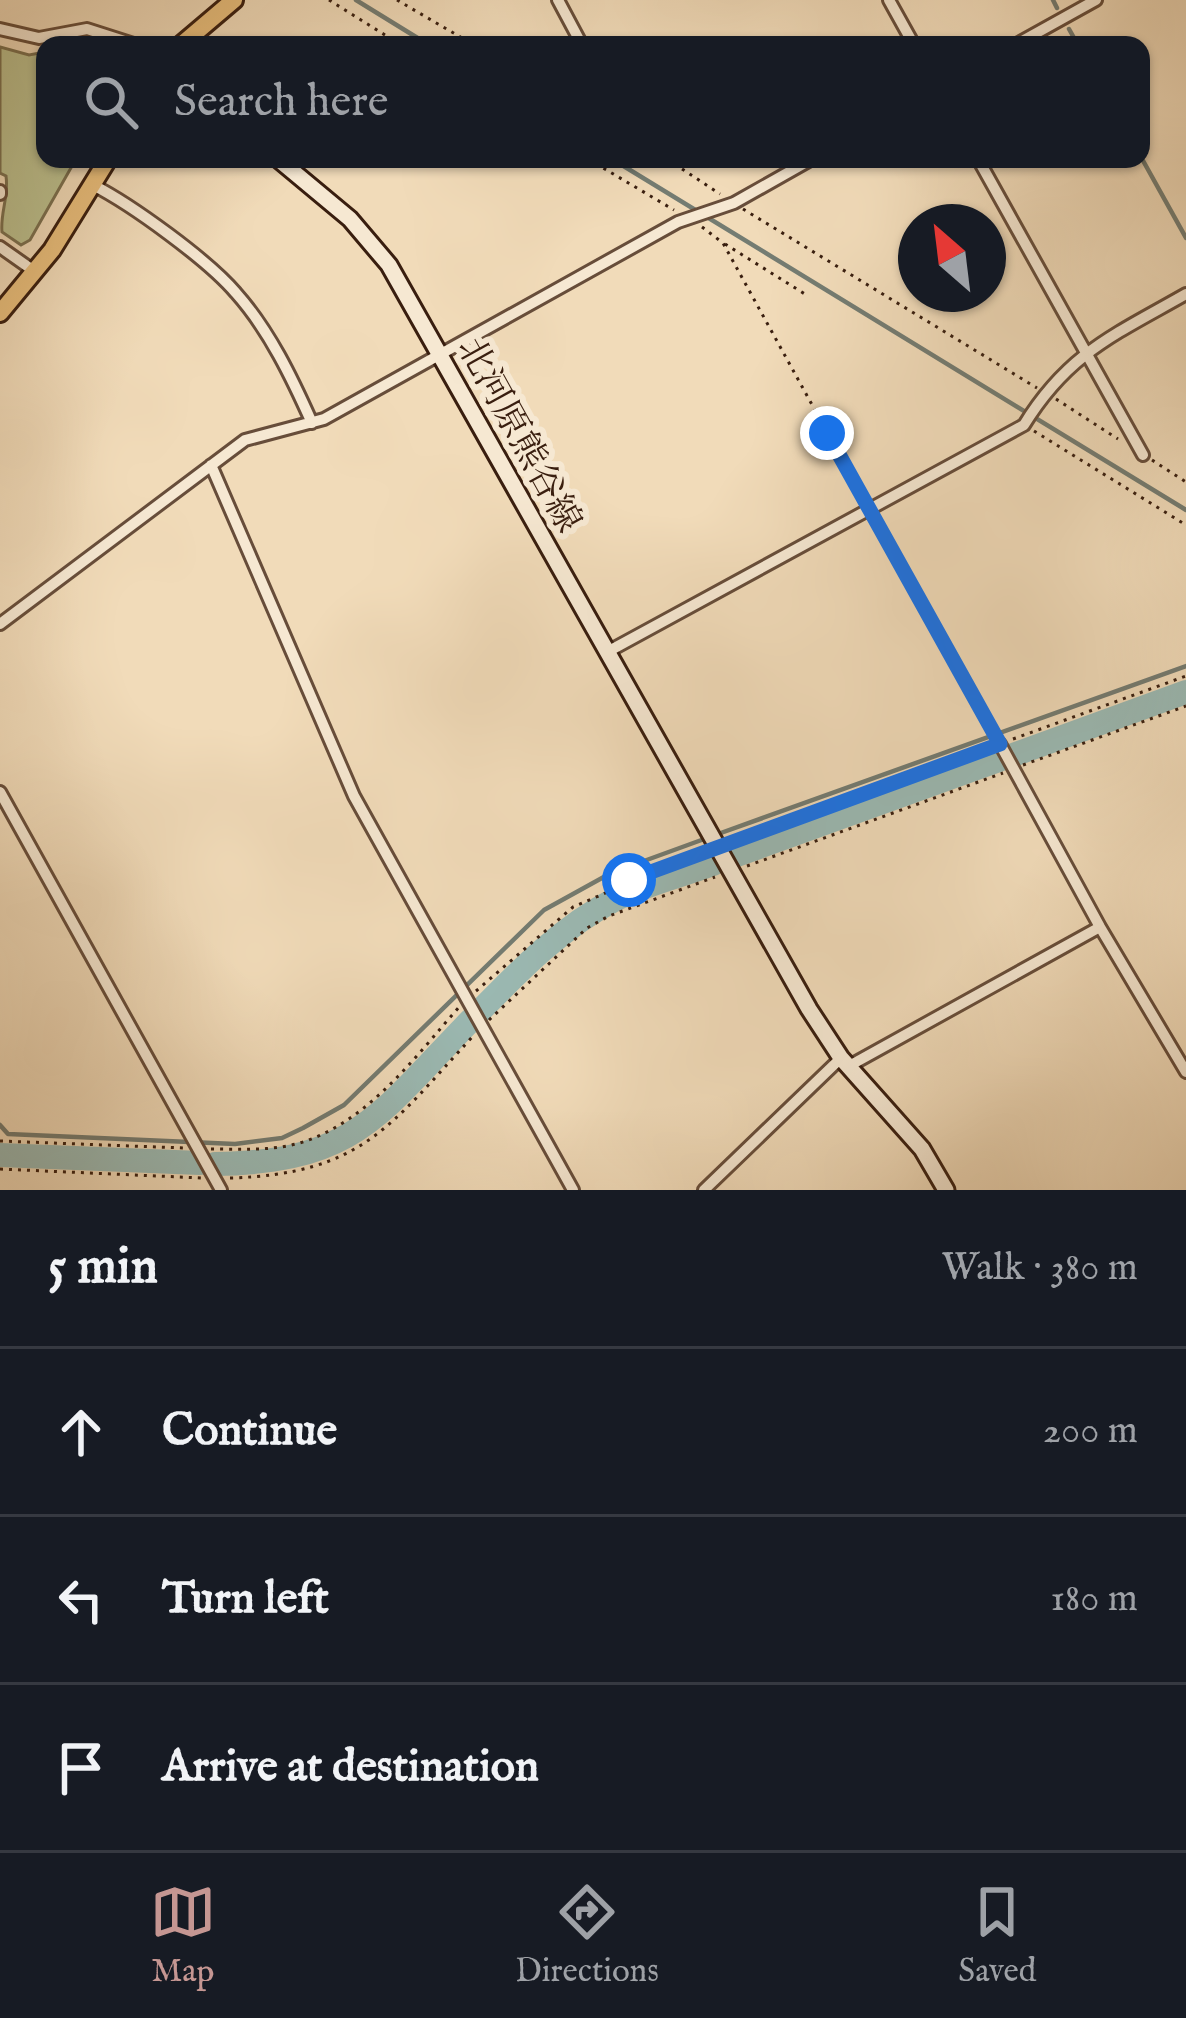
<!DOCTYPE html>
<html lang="en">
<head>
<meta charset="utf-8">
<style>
  :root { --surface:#171b24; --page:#242831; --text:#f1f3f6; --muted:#9ea1a6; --line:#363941; --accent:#c59692 }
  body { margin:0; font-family:"IM FELL English","Noto Serif JP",serif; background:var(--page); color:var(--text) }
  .compass { position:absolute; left:898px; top:204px; width:108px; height:108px; border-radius:50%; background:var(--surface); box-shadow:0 3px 9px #0004; rotate:332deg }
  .stop { position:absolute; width:36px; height:36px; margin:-27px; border:9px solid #1a73e8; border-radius:50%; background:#fff }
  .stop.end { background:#1a73e8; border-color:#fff; box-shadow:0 3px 12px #0008 }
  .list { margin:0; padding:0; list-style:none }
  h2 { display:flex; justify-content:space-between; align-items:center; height:156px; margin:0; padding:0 48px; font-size:51px }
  h2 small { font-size:39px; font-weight:400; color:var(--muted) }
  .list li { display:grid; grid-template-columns:78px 1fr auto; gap:36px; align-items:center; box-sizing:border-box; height:168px; padding:0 48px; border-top:3px solid var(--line) }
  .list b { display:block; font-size:45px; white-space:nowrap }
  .list em { font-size:39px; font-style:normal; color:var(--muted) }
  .icon { flex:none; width:66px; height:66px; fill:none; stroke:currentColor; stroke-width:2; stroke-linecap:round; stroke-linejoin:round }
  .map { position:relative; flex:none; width:1186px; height:1190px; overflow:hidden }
  .search { position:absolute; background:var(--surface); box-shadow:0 3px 9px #0004; left:36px; right:36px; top:36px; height:132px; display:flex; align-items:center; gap:30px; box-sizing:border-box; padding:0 42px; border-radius:24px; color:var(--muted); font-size:45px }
  .sheet { height:660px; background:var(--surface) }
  nav { display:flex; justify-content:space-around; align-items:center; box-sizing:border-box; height:168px; border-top:3px solid var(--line); background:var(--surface); font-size:33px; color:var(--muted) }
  nav a { display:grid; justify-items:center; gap:6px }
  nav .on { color:var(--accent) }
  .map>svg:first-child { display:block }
</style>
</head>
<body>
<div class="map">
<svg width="1186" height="1190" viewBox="0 0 1186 1190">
  <rect width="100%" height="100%" fill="#f1dbb9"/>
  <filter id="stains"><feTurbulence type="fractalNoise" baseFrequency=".00167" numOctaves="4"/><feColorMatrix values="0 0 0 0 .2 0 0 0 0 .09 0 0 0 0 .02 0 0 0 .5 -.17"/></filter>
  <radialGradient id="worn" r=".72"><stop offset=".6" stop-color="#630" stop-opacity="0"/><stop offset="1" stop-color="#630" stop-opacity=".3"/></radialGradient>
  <path fill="#bbc08f" stroke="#7a6f4f" stroke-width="3" d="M0,47l29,8 16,-3v107h31l-46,81 -9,5 -19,-13c-2,-19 7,-35 4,-56l-6,-3z"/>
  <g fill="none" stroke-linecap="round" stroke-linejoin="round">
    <path stroke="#747c72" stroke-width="4.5" d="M356,0l73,45
      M1053,0l4,8
      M1069,29l9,16
      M1141,157l45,81
      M612,159l574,351
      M718,834l468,-168
      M0,1125l8,9 227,10 47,-6 21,-10 41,-23 200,-195 67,-37 96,-35"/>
    <path stroke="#9bbab4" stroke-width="24" d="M1013,755l173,-63
      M734,856l265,-96
      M481,1010c40,-41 81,-83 133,-110 30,-15 66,-24 99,-36
      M0,1155l200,8
      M215,1164c142,-2 164,-50 256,-144"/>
    <g stroke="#674d3a" stroke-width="16">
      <path id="street" d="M558,0l24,45
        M889,0l25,45
        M0,29l39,9 48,-9 50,16
        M1015,45l81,-45
        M978,159l165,296
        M93,185c39,20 115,75 143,108 33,37 56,85 76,130
        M0,191v3
        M0,247l34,24
        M211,465l143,331 219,394
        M0,624l245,-184 79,-21 354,-197 56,-19 78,-44
        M609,651l415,-226c44,-72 92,-91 162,-131
        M1000,744l100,183 86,145
        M0,792l221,398
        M849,1066l251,-139
        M704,1190l137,-132"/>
    </g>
    <g stroke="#391e0f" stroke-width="21">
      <path id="secondary" d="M278,159l72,60 39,46 420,744 32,49 81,91 24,41"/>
    </g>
    <g stroke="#391e0f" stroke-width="22">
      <path id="primary" d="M181,45l53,-45
        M0,313l52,-63 56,-91"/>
    </g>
    <path stroke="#391e0f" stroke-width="3" stroke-dasharray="3 6" stroke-linecap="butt" d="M329,0l72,45
      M397,0l77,45
      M588,159l86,51
      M667,159l53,35
      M743,209l294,179
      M702,227l21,16 142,258
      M725,244l83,52
      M1056,399l62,40
      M1034,431l152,94
      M1152,460l34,22
      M875,520l118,212
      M1013,739l173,-63
      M1023,765l163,-59
      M730,840l257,-92
      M747,866l256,-93
      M476,991l97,-84 132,-57
      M489,1020l98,-92 22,-12 106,-39
      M0,1141l184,7
      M211,1149c29,0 57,2 85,-5 70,-19 118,-86 164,-138
      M0,1169l202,9
      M230,1178c132,-4 160,-52 244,-143"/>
    <use href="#street" stroke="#f6e8d2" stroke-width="10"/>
    <use href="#secondary" stroke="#f6e8d2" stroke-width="15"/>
    <use href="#primary" stroke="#e8be7c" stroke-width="16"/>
  </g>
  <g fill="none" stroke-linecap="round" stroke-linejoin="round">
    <path stroke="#1a73e8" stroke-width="15" d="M629,880l371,-136 -173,-311"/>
  </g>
  <g text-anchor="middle" stroke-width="12" stroke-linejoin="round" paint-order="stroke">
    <g font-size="36" fill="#391e0f" stroke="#f6e8d2">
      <text transform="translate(521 434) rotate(61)" y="13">北河原熊谷線</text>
    </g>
  </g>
  <rect width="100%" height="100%" filter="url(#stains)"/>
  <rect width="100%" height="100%" fill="url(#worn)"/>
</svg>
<svg class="compass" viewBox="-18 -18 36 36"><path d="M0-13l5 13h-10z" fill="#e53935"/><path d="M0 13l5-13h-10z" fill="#9ea1a6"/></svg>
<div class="stop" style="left:629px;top:880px"></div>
<div class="stop end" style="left:827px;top:433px"></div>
<div class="search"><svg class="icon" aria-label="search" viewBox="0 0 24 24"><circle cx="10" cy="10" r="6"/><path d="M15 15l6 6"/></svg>Search here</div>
</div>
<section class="sheet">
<h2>5 min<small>Walk · 380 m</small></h2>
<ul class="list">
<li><svg class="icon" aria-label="ahead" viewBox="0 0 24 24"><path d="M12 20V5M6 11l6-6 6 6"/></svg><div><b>Continue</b></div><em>200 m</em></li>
<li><svg class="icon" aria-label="left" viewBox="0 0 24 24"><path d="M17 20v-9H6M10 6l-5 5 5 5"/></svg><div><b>Turn left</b></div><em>180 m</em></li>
<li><svg class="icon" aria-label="arrive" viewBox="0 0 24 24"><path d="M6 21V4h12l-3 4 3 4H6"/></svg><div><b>Arrive at destination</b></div></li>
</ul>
</section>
<nav>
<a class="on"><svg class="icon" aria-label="map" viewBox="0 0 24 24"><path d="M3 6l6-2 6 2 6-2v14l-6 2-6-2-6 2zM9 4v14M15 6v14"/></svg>Map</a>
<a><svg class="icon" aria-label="directions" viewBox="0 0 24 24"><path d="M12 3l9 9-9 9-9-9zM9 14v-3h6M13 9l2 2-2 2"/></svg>Directions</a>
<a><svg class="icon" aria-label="saved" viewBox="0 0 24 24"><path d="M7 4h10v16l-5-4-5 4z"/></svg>Saved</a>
</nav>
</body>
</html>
